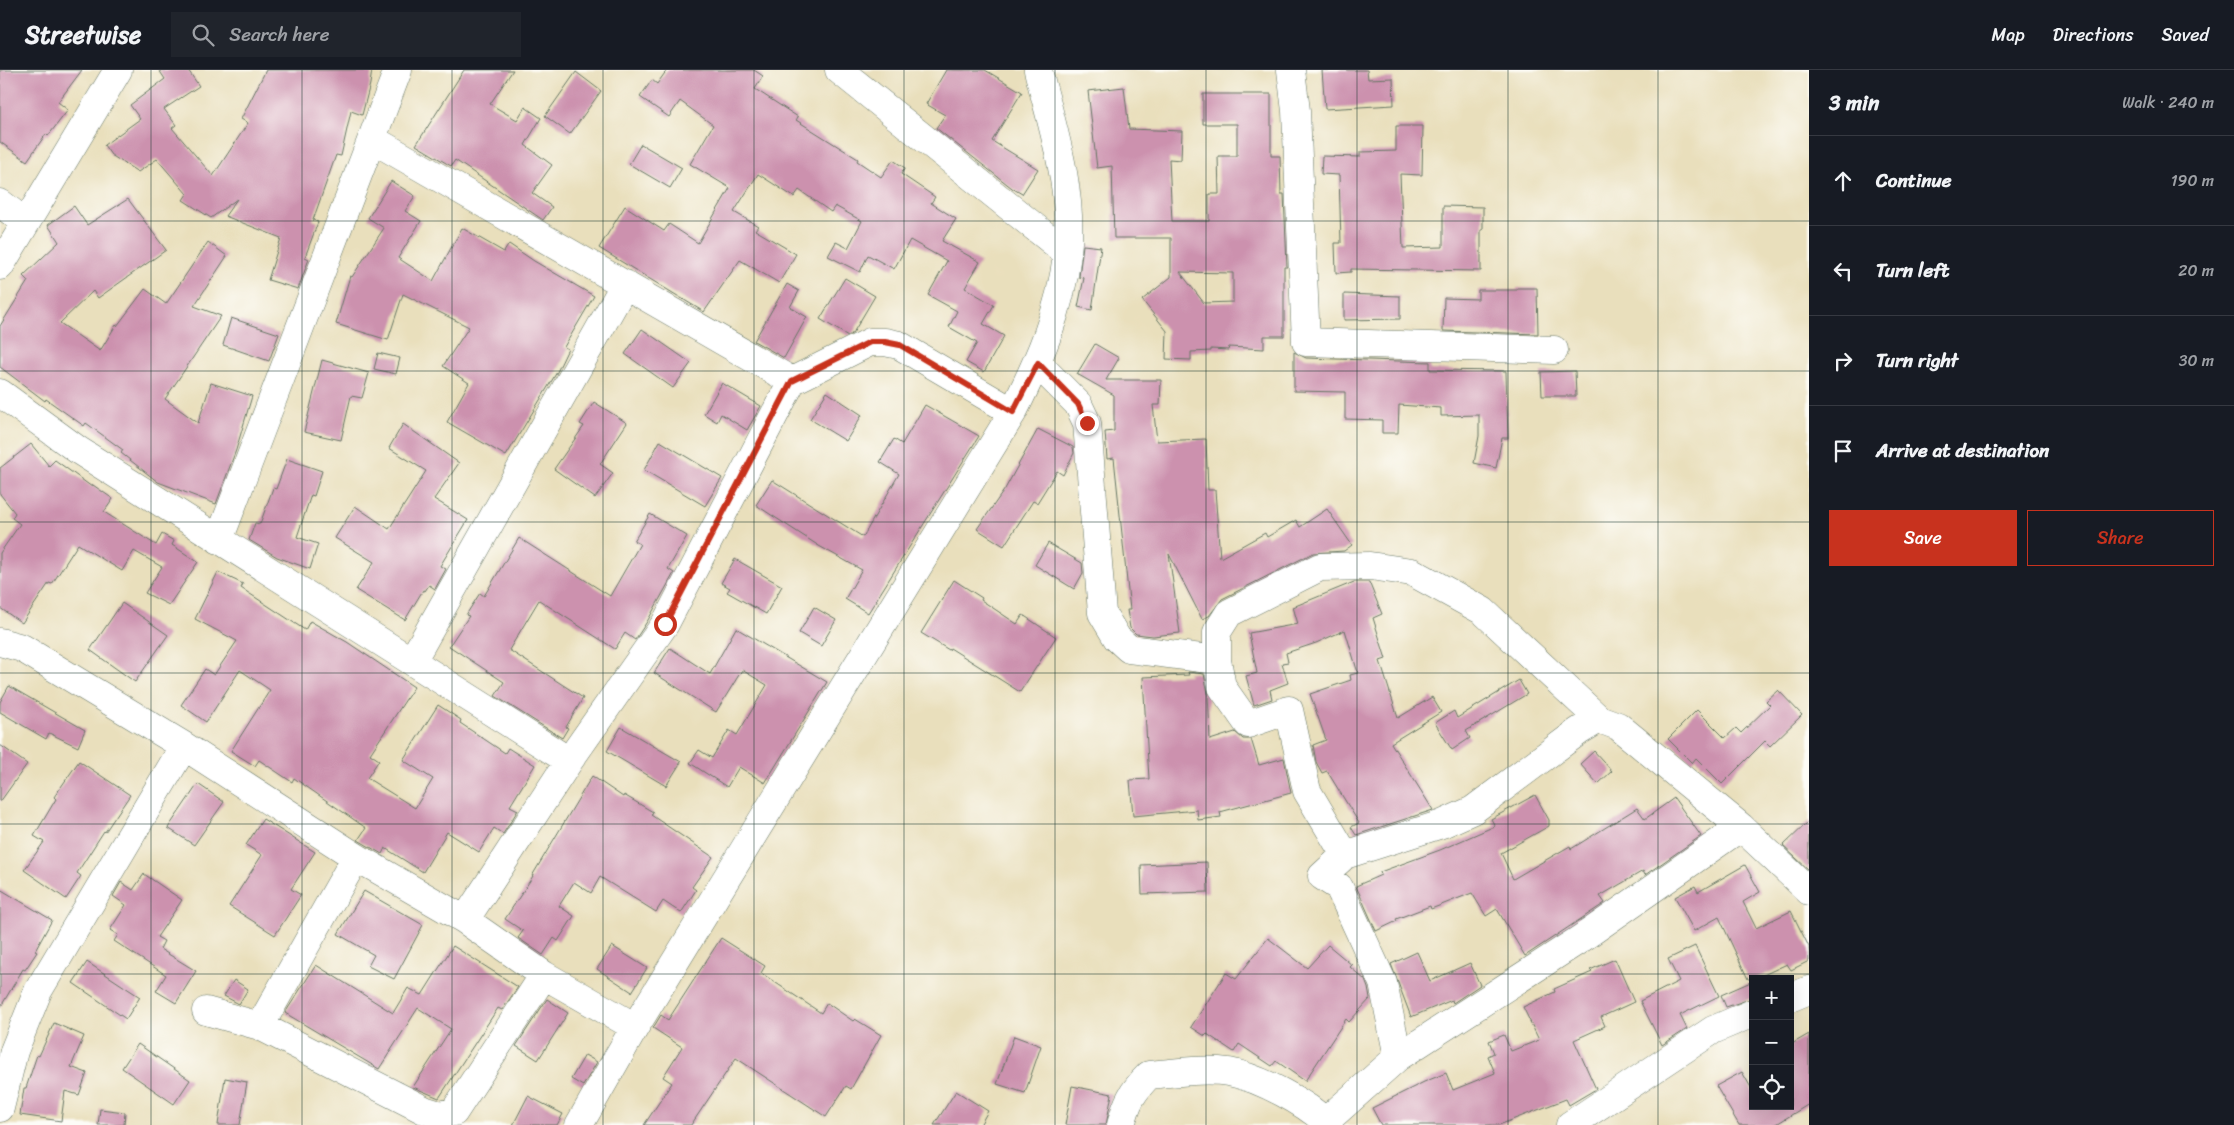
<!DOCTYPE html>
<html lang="en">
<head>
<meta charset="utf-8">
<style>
  :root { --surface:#171b24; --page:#20242c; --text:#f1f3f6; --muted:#9ea1a6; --line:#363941; --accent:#c8321e }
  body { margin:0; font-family:Sriracha,sans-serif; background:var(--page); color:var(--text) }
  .controls { position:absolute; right:15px; bottom:15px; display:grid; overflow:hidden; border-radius:0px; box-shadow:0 5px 20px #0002 }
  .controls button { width:45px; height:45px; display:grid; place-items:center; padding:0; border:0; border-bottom:1px solid var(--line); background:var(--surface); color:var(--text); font:25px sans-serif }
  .stop { position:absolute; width:15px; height:15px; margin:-11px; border:4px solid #c8321e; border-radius:50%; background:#fff }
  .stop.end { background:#c8321e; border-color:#fff; box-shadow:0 1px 5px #0008 }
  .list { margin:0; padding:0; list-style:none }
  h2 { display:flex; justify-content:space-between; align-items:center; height:65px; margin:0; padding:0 20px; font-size:21px }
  h2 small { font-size:16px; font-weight:400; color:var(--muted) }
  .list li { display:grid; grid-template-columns:32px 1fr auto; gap:15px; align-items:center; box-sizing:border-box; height:90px; padding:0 20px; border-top:1px solid var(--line) }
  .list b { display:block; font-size:19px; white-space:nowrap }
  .list em { font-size:16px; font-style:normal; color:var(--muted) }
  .actions { display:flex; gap:10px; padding:15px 20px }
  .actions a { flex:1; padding:11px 0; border:1px solid var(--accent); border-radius:0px; text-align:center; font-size:18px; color:var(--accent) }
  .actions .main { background:var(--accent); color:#fff }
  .icon { flex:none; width:28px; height:28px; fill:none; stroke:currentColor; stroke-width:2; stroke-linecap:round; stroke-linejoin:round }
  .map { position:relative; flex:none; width:1809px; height:1055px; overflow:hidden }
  header { display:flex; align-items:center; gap:30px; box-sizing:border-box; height:70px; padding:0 25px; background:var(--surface); border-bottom:1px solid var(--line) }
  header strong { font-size:24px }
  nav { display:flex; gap:28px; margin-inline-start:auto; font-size:18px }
  .search { width:350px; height:45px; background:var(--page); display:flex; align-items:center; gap:12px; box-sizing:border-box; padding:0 18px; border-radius:0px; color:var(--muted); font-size:19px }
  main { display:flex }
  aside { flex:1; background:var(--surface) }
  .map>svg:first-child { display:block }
</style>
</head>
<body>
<header>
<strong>Streetwise</strong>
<div class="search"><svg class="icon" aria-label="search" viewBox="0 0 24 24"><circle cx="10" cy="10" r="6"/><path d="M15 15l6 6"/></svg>Search here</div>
<nav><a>Map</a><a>Directions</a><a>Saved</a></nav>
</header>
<main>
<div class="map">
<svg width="1809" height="1055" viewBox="0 0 1809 1055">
  <rect width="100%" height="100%" fill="#fdfcf7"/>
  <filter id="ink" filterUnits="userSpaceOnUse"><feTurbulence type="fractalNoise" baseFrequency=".02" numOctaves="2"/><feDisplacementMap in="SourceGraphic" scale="10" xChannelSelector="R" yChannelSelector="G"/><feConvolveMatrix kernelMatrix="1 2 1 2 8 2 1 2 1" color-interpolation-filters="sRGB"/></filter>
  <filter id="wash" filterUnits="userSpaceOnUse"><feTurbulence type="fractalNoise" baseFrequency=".0096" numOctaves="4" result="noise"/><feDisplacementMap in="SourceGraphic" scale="20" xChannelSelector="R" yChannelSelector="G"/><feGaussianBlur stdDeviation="1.12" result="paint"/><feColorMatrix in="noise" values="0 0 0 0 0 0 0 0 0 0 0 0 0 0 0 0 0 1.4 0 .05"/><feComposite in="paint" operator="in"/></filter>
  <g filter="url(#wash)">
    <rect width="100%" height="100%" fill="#e9dfbc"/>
    <g id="blocks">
      <path fill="#cc91ae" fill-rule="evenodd" d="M0,0h82l-24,32 10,8 -20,26 -2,-2 -19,27 -27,-19z
        M159,0h29l11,16 -35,23 12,16 -4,3 41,48 35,-53 -7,-4 25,-49h106l-2,14 -8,31 -11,-4 -10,45 -5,-1 -23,65 5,2 -13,35 4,2 -11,30 -30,-9 13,-42 -56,-22 12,-17 -26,19 -28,-18 4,-6 -30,-35 -19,13 -27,-17 -7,-10 36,-26 -10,-14 35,-26z
        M464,0h49l-23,34 27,16 8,-13 16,11 -16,27 27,20 -20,28 20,14 -9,13 -88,-60 -4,6 -35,-21z
        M667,0h87l9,6 -8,13 43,28 -2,3 62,39 -1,2 24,16 12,-17 12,8 -4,6 34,23 -4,6 25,16 -14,22 38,21 -15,26 29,17 -11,19 21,12 -20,36 -18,-10 11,-19 -28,-16 8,-16 -29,-16 19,-34 -37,-21 -16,29 -26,-14 -8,17 -32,-16 8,-14 12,6 14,-27 -27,-15 -4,6 -32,-22 -5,7 -36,-23 -24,38 24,14 -3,4 41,24 -17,29 -39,-23 -36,52 -105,-64 26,-42 39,25 5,-7 29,19 32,-55 -40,-24 23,-39 -33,-24 -11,16 -29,-20 12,-17 5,4z
        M946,0h39l37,22 -30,49 46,28 -16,25 -10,-6 -76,-60 9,-13 -19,-11z
        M1322,0h45l1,9 25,-1 1,27 -69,4z
        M576,2l25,19 -31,43 -25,-18z
        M1124,17l5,42 53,2 -1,29 -12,-1 3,62h37v-27h10l-1,-38h19v-32h-34v-30h68v62h9l1,38h3l3,73h-3v69h-20v13l-35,-2 -1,3 -17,-1v2l-20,1v8l-25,-1 1,-28 -25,-31 29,-23v-39h-57l-2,-72 -15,2 -9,-77zM1180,202l53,1v29l-29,1z
        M1396,56h27l-1,49 -22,-1 3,74 40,-1v-41l40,1v23h-2v41l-130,-2v3l-15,1 -1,-30h6l-2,-68 -18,-1 1,-18 38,1v-5l36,-1z
        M641,74l41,24 -12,20 -41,-24z
        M391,111l24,15 -10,15 16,10 -23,37 35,23 29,-53 42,24 5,-8 25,17 60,35 -30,51 4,2 -11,23 -51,84 -59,-34 22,-39 -26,-17 26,-39 -66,-33 -15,46 -52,-16 14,-48 2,1 32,-49 -16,-10z
        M128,129l38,51 -68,48 -5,-7 -33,32 40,28 16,-26 1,1 28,-37 21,15 42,-62 19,14 -33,50 27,10 -56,83 33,24 13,-40 41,13 -16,54 -20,54 -58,-22 -37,-29 2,-3 -37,-27 -2,3 -38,-27 -1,2 -45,-34v-41l28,-45 -5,-5 36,-34 -11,-17 26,-19 13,19z
        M1083,175l18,2 -9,63 -14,-3 6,-29 -5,-1z
        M845,208l30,18 -22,37 -5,3 -28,-17z
        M787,214l12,7 -9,16 17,10 -23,41 -30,-17z
        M1517,218h20l1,46 -95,-3 1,-33 34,1v-9h39z
        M1344,224l56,2v23l-56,1z
        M231,248l48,16 -10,27 -46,-16z
        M642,259l49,34 -18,25 -48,-34z
        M1095,274l24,14 -13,22h55l-1,25h-7l4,36 49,-2 2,51h7l5,68 45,-25 2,4 29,-17 4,7 27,-18 25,36 -8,6 -31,2 -91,46 -13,17 -7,3 -33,-65 11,79 -27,3 -17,-2 -6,-6 -3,-18h3l-16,-152 -7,1 -2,-27 9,-1v-36l-37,-21z
        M1294,282l12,6 124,4v8l76,1 2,67h-6l-6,30 -22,-5 5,-27v-21l-38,1v-8l-42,-3 -1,28h-16v-13l-37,-1v-27l-51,-1z
        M378,283l22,5 -4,16 -22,-5z
        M322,290l47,13 -7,25 -11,-2 -10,44 -37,-8z
        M1575,301l1,25h-34l-1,-24z
        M722,313l39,23 -14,24 -26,-16 -4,8 -13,-8z
        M827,322l35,23 -16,26 -36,-22z
        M594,332l33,21 -27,41 13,9 -18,25 -41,-29 30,-43 -4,-2z
        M925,335l54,31 -111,177 -23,-14 17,-29 -43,-24 -63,-41 16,-25 91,57 36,-63 -19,-12 14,-23 8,5z
        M403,354l56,39 -25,36 34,21 -28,46 6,3 -11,20 -6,-4 -4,6 -2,-1 -18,30 -49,-30 18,-28 -39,-24 20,-32 34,23 37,-58 -37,-23z
        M1038,359l35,18 1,6 -11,22 -6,-4 -20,32 -4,-2 -29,45 -27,-17 28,-40z
        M660,371l62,37 -17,28 -61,-36z
        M31,374l18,22 6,-6 37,27 1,-2 20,14 -9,13 52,33 6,-11 12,7 -2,4 26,17 -29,43 -24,-12 17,-26 -28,-16 -12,20 -44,-27 -26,40 -3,-1 -27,40 -22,-15v-55l20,-29 -8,-6 3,-5 -15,-19v-26z
        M287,389l35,12 -8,25 -3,-1 -14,42 21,7 -8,25 -33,-12 -28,-17 6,-17 5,1 13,-36 3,1z
        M650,444l37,22 -19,33 6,4 -26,47 -13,20 -10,-7 -10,16 -76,-49 -30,50 74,48 -17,29 2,1 -6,10 -67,-42 9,-14 -55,-36 20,-30 -3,-1 14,-22 4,3 35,-58 91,58 30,-52 -6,-3z
        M1048,473l34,20 1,10 -9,16 -39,-24z
        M735,489l47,27 -16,28 -39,-22 3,-4 -9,-5z
        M218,502l25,12 -2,4 64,42 5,-9 37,21 67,45 -44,67 9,6 -12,18 48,30 18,-29 -30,-19 35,-55 23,15 -1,3 45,30 3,-5 27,17 -25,41 8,4 -15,24 -9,-6 -15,24 -32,-20 -24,40 -38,-24 -3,6 -24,-14 8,-12 -72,-50 -2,4 -33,-22 -4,6 -24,-15 39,-61 -30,-20 -34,52 -25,-17 24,-36 9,6 23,-34 -42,-22z
        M954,510l28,18 -1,2 36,24 6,-9 33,22 -36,55 -70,-44 -1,2 -28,-17z
        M1354,512h15l13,32 -9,4 13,41 -6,2 18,57 34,-21 9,15 -50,31 42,67 -77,25 -5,-8 8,-4 -32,-52 -5,2 -6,-11 -3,-17 13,-5 -16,-46 41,-14 -1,-5 8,-2 -13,-43 -29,13 -30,10 2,9 -6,1 6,20 -18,7 2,9 -18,6 -8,-29 11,-3 -8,-40 49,-9 -5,-17z
        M122,533l46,32 -33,47 -45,-32z
        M814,537l22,13 -15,26 -22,-13z
        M736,558l91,54 -62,101 -26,-16 -12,20 -37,-24 9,-13 13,8 17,-28 8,5 30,-50 -25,-15 -26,42 -62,-39 16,-25 40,26z
        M1188,602l16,2 4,19 2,47 25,-8 8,7h8l8,26 25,-7 7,35 -71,19 1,5 -23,3 -1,-10 -64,6 -3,-36 19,-1 -6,-102 46,-2z
        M1519,610l8,14 -61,37 4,7 -18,12 -17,-27 19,-12 3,7z
        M9,616l76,44 -7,17 -29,-14 -3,6 -46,-27v-10z
        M1778,620l24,25 -32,31 -5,-5 -43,43 -26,-26 -4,5 -24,-24 29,-29 28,28 11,-10 5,5 29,-28 -4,-4z
        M621,657l60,35 -15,24 -59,-35z
        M0,675l27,19 -27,38z
        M1594,681l18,20 -14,13 -18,-20z
        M79,691l51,34 -25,37 -1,-1 -27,42 4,3 -15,23 -42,-29 20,-28 -10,-6 22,-37 -2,-2z
        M592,706l31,21 1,-2 29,17 -2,3 62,42 -21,30 4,3 -15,23 -18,-12 -7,11 -56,-35 -9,16 -17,-11 -15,24 15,10 -16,25 -4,-3 -11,17 -25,-17 5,-7 -18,-12 28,-43h-1z
        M198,714l26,18 -30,43 -26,-17z
        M1535,725l14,25v6l-48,27 12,26 57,-33 1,3 66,-41 8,11 29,-21 27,38 -56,39 -2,-4 -43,25 5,7 -80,53 -28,-47 -11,7 -14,-23 -41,16 -1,-3 -34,13 1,2 -21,10 -20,-45 25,-11 -1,-3 60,-22 55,-24 -4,-7z
        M263,749l52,33 -24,37 10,6 -26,40 -46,-29 33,-51 -16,-10z
        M1809,751v49l-26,-24z
        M1207,792l1,30 -66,2 -1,-29z
        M1745,795l15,27 -17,10 13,26 35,-17 18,36v14l-18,9 -4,-6 -32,15h-7l-29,-62 -25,14 -19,-34 20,-11 3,6z
        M144,804l38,26 -25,37 7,4 -4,8 36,22 -20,32 -20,-12 10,-16 -52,-34 4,-6 -8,-5 16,-25 -13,-9 8,-14 12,8z
        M0,819l52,31 -17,31 2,1 -12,18 -2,-1 -23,39z
        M364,821l59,34 -29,54 -26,-13 6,-11 -36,-21z
        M721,868l44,28 -4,7 60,40 6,-10 26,18 2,-2 26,16 -30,54 -5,-3 -20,31 -90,-59 -45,67h-47l28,-42 -9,-6 19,-30 -29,-19 8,-13 7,5z
        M1268,868l39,30 21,-23 24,20 -2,2 15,13 3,8 2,11 -21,23 -3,-3 -41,62 -29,-20 -4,5 -33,-22 -5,8 -27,-18 -2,2 -14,-9 35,-54 10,6z
        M453,876l65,41 -16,23 -4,-2 -59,90 -26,-11 38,-58 -33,-21 -39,61 -94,-56 31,-48 77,48 15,-25 14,7z
        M612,876l35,22 -15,24 -35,-23z
        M1695,876l24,50 -39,19 7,14 -25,16 -22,-44 39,-20 -11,-22z
        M1417,882l13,29 40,-18 10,22 -27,18 -1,-3 -41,17 -20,-53z
        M1615,889l19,43 -33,15 4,9 -31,14 22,49 -27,16 -3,-6 -67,26h-118l-9,-17 52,-26 22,-9 7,17 42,-17 -7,-17 6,-3 -5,-12 15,-6 7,16 28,-11 -16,-33 32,-15 -1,-3 38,-17 -2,-2z
        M87,892l53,35 -14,22 -53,-36z
        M234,910l14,9 -9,15 -15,-8z
        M1753,911v17l-27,9 -5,-12z
        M547,929l21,14 -30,47 -22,-14z
        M54,953l30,13 -13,31 16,6 -8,22 -14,-4 -4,30 -41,-6 4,-27h2l11,-33 2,1z
        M1809,964v70l-34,21h-36l-23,-39 26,-14 11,19v15h37v-61z
        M1014,966l27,10 -16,47 -28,-9z
        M138,974l52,36 -16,24 -52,-36z
        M585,985l12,7 -14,24 -12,-7z
        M225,1008l22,4 -7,43h-22z
        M1072,1016l40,8 -6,31h-41z
        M956,1021l32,20 -8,14h-46z
        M528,1026l35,18 -6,11h-44z
        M100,1039l25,3 -1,13h-26z"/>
    </g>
  </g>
  <g filter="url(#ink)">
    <use href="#blocks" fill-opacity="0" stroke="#667664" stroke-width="1"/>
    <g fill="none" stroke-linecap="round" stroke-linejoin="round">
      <g stroke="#667664" stroke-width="29">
        <path id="minor" d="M839,0l228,183
          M1291,0l5,41 10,231 248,8
          M372,69l420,242
          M0,133l25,19
          M0,196l118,-196
          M1037,293l41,41 9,19 15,190 15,25 12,11 88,11
          M0,323l78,57 491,311
          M219,470l179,-470
          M0,572l22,6 162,98 172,111 109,63 79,55 91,52
          M412,591l213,-377
          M1345,785l-38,-64 -18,-81 -41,14 -26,-37 -5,-27v-28l12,-19 91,-46 50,-1 42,6 71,39 116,108 19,7 123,101 68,64
          M465,850l104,-159 96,-137 127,-243 78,-39h15l14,3 114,67
          M1790,928l19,-8
          M206,941l54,15 164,84 16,5 14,-3 90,-137
          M260,956l96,-169
          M1398,987l-15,-74 -44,-96 -17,-11 23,-21 97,-31 31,-14 106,-79 20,-12
          M0,1038l14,-57 24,-60 146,-245
          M1326,1051l72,-64 184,-119 159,-111
          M579,1055l56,-98 378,-615c25,-50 48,-101 54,-158 7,-62 -14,-125 -29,-184
          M1121,1055c6,-23 11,-33 28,-50 26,-2 54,-7 80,-3 31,6 78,31 100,53
          M1570,1055l143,-95 40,-17"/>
      </g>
      <use href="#minor" stroke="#fff" stroke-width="28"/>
    </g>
  </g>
  <g fill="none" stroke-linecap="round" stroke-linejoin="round" filter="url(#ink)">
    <path stroke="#c8321e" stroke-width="6" d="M665,554l127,-243 78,-39h15l15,3 113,67 25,-49 40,41 9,19"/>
  </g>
  <path fill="none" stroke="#1f3d34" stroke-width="1" stroke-opacity="0.55" d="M151,0v1055M302,0v1055M452,0v1055M603,0v1055M754,0v1055M904,0v1055M1055,0v1055M1206,0v1055M1357,0v1055M1508,0v1055M1658,0v1055M0,151h1809M0,301h1809M0,452h1809M0,603h1809M0,754h1809M0,904h1809"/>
</svg>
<div class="controls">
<button>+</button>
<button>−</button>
<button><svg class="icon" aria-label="locate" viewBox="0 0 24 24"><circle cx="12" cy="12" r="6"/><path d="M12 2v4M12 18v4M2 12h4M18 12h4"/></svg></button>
</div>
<div class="stop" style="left:665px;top:554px"></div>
<div class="stop end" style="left:1087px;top:353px"></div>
</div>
<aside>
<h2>3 min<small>Walk · 240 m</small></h2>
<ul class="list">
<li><svg class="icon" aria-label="ahead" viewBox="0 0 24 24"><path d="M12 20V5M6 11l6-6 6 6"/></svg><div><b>Continue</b></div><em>190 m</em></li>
<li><svg class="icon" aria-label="left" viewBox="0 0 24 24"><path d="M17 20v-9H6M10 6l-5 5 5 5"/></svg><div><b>Turn left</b></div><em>20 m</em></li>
<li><svg class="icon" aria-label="right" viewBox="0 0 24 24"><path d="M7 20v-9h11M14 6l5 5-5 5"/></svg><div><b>Turn right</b></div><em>30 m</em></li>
<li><svg class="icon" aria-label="arrive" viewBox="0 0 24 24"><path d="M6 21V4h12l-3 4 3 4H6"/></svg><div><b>Arrive at destination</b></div></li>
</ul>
<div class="actions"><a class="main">Save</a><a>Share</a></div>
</aside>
</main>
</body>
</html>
